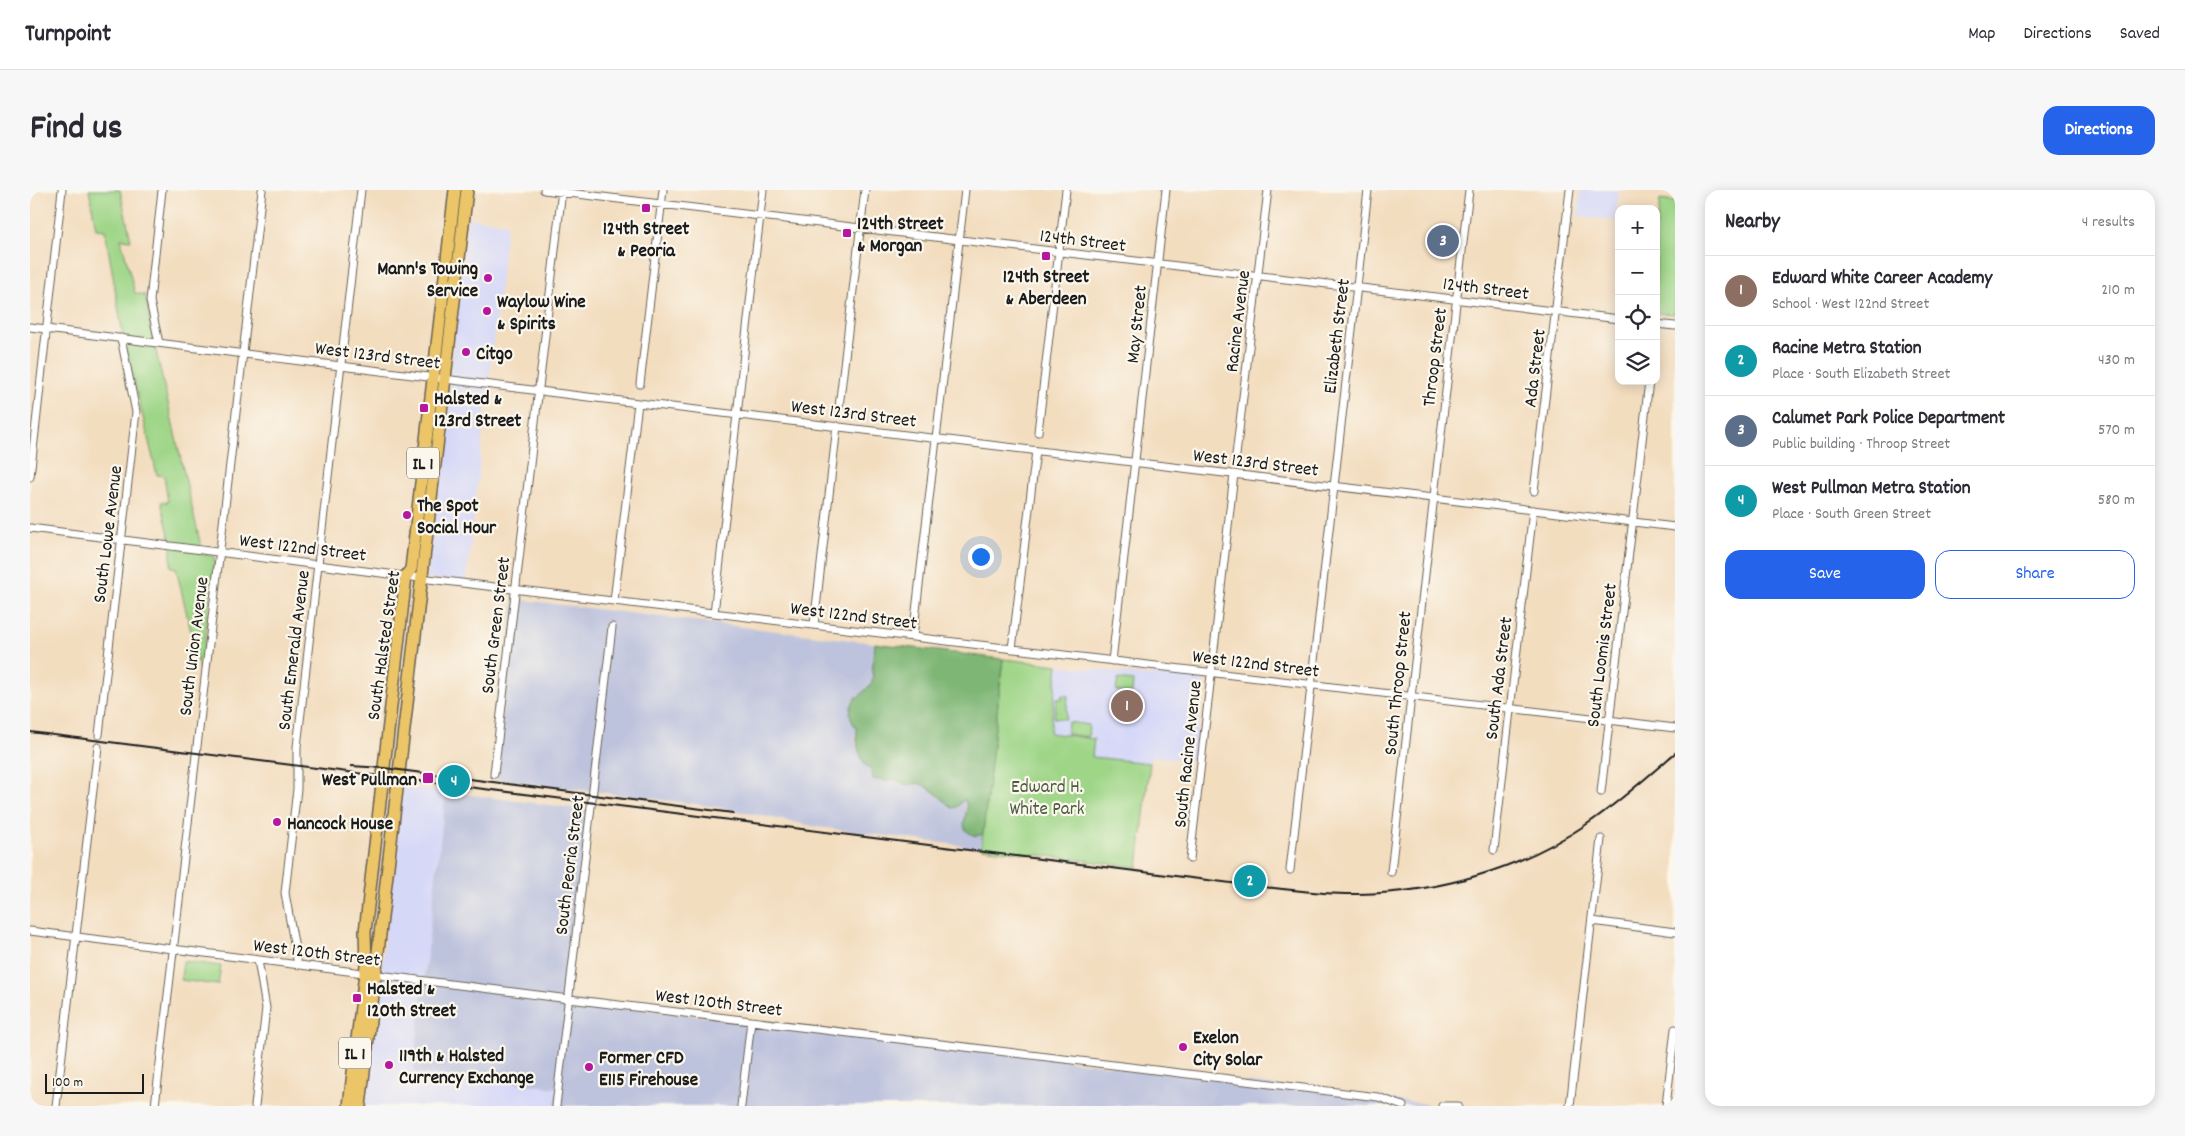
<!DOCTYPE html>
<html lang="en">
<head>
<meta charset="utf-8">
<style>
  :root { --surface:#fff; --page:#f7f7f7; --text:#2b2b33; --muted:#7c7c81; --line:#e1e1e2; --accent:#2563eb }
  body { margin:0; font-family:Dekko,sans-serif; background:var(--page); color:var(--text) }
  .controls { position:absolute; right:15px; top:15px; display:grid; overflow:hidden; border-radius:10px; box-shadow:0 2px 12px #0003 }
  .controls button { width:45px; height:45px; display:grid; place-items:center; padding:0; border:0; border-bottom:1px solid var(--line); background:var(--surface); color:var(--text); font:25px sans-serif }
  .scale { position:absolute; left:15px; bottom:12px; width:99px; box-sizing:border-box; padding-left:5px; border:2px solid #1c1c1c; border-top:0; font-size:14px; line-height:18px; white-space:nowrap; color:#1c1c1c; -webkit-text-stroke:4px #fbf7ec; paint-order:stroke }
  .you { position:absolute; left:950px; top:366px; width:18px; height:18px; margin:-12px; border:4px solid #fff; border-radius:50%; background:#1a73e8; box-shadow:0 0 0 8px #1a73e833 }
  .badge { display:grid; place-items:center; width:32px; height:32px; border-radius:50%; background:var(--accent); color:#fff; font-size:16px; font-weight:700 }
  .pin { position:absolute; translate:-50% -50%; border:2px solid #fff; box-shadow:0 1px 5px #0006 }
  .list { margin:0; padding:0; list-style:none }
  h2 { display:flex; justify-content:space-between; align-items:center; height:65px; margin:0; padding:0 20px; font-size:21px }
  h2 small { font-size:16px; font-weight:400; color:var(--muted) }
  .list li { display:grid; grid-template-columns:32px 1fr auto; gap:15px; align-items:center; box-sizing:border-box; height:70px; padding:0 20px; border-top:1px solid var(--line) }
  .list b { display:block; font-size:19px; white-space:nowrap }
  .list p { margin:0; font-size:16px; white-space:nowrap; color:var(--muted) }
  .list em { font-size:16px; font-style:normal; color:var(--muted) }
  .actions { display:flex; gap:10px; padding:15px 20px }
  .actions a { flex:1; padding:11px 0; border:1px solid var(--accent); border-radius:15px; text-align:center; font-size:18px; color:var(--accent) }
  .actions .main { background:var(--accent); color:#fff }
  .icon { flex:none; width:28px; height:28px; fill:none; stroke:currentColor; stroke-width:2; stroke-linecap:round; stroke-linejoin:round }
  .map { position:relative; flex:none; width:1645px; height:916px; overflow:hidden; border-radius:15px }
  header { display:flex; align-items:center; gap:30px; box-sizing:border-box; height:70px; padding:0 25px; background:var(--surface); border-bottom:1px solid var(--line) }
  header strong { font-size:24px }
  nav { display:flex; gap:28px; margin-inline-start:auto; font-size:18px }
  .intro { display:flex; align-items:center; justify-content:space-between; box-sizing:border-box; height:120px; padding:0 30px }
  h1 { margin:0; font-size:35px }
  .button { padding:12px 22px; border-radius:15px; background:var(--accent); color:#fff; font-size:18px; font-weight:700 }
  main { display:flex; gap:30px; padding:0 30px }
  aside { flex:1; background:var(--surface); border-radius:15px; box-shadow:0 2px 12px #0003 }
  .map>svg:first-child { display:block }
</style>
</head>
<body>
<header>
<strong>Turnpoint</strong>
<nav><a>Map</a><a>Directions</a><a>Saved</a></nav>
</header>
<div class="intro"><h1>Find us</h1><a class="button">Directions</a></div>
<main>
<div class="map">
<svg width="1645" height="916" viewBox="0 0 1645 916">
  <rect width="100%" height="100%" fill="#fbf7ec"/>
  <filter id="ink" filterUnits="userSpaceOnUse"><feTurbulence type="fractalNoise" baseFrequency=".02" numOctaves="2"/><feDisplacementMap in="SourceGraphic" scale="10" xChannelSelector="R" yChannelSelector="G"/><feConvolveMatrix kernelMatrix="1 2 1 2 8 2 1 2 1" color-interpolation-filters="sRGB"/></filter>
  <filter id="wash" filterUnits="userSpaceOnUse"><feTurbulence type="fractalNoise" baseFrequency=".0096" numOctaves="4" result="noise"/><feDisplacementMap in="SourceGraphic" scale="20" xChannelSelector="R" yChannelSelector="G"/><feGaussianBlur stdDeviation="1.12" result="paint"/><feColorMatrix in="noise" values="0 0 0 0 0 0 0 0 0 0 0 0 0 0 0 0 0 1.4 0 .05"/><feComposite in="paint" operator="in"/></filter>
  <g filter="url(#wash)">
    <rect width="100%" height="100%" fill="#f3ddbf"/>
    <path fill="#d6d8f8" d="M1551,0h38l-3,31 -38,-5z
      M438,28l39,5 -41,360 -39,-5z
      M1028,475l90,11 11,-3 45,6 -10,82 -43,-5 -1,7 -58,-6 -42,-23z
      M372,597l44,5 -33,280 144,16 -2,18h-189z"/>
    <path fill="#bec3dd" d="M484,409l361,44 -3,30 1,5 -2,6 -12,13h-3l-6,11 7,21 -2,10 2,8 5,6 2,9 16,20 14,-3 8,5 15,-1 17,8 2,4 10,5 2,4h11l6,-4 2,3 -2,8 15,24 3,-1 -2,14 -163,-21 -106,-21 -217,-27z
      M416,602l143,18 -21,190 859,104v2h-872l2,-18 -144,-16z"/>
    <path fill="#9ed587" stroke="#5d7852" d="M59,0h31l11,50 -10,-1 14,54 10,2 8,43 50,217h7l5,3 -14,117 -25,-107 -5,-1v-25l-10,-40h7l-4,-26 -7,-1 -34,-140 -18,-105 -9,-1z
      M1630,10l15,2v112l-19,-1v-79z
      M973,469l55,6 -8,68 44,6 -2,18 58,6 -12,104 -157,-19z
      M1088,489l15,2 -1,12 -16,-2z
      M1032,505l6,1 -2,23 -12,-1 3,-20 5,1z
      M1038,532l21,3 -1,12 -21,-3z
      M153,771l38,5 -3,19 -37,-5z"/>
    <path fill="#7eb674" stroke="#4d6948" d="M845,453l128,16 -20,175 -7,2c-23,-7 -4,-22 -11,-36l-3,1 -5,6 -5,1c-8,-8 -20,-19 -31,-24 -6,-2 -11,2 -16,0 -4,-1 -7,-4 -11,-5l-7,2 -14,-2c-1,-2 0,-5 -1,-7 -1,-3 -6,-5 -8,-9 -6,-12 -8,-20 -7,-34 -9,-12 -9,-19 -1,-32h3l12,-13 2,-6 -1,-5z"/>
  </g>
  <g filter="url(#ink)">
    <g fill="none" stroke-linecap="round" stroke-linejoin="round">
      <g stroke="#676055" stroke-width="9">
        <path id="minor" d="M514,0l1075,129
          M1626,134l19,2
          M0,137l558,70 1087,130
          M129,153l-9,-42 12,-111
          M610,194l23,-194
          M809,217l26,-217
          M1008,242l28,-242
          M1206,265l32,-265
          M0,287l32,-287
          M1504,301l36,-301
          M0,338l390,50 1255,150
          M584,411l24,-198
          M684,423l49,-423
          M784,435l23,-199
          M883,447l52,-447
          M982,459l24,-198
          M1082,471l54,-471
          M69,545l37,-323 -15,-74
          M464,584l68,-584
          M1571,602l48,-411
          M1464,660l39,-340
          M1160,669l44,-385
          M1260,680l78,-680
          M1361,682l78,-682
          M1562,731l83,11
          M0,741l539,68 809,98 25,9
          M268,775l-13,-72 12,-104v-42l64,-557
          M26,916l42,-359
          M125,916l107,-916
          M225,916l11,-98 -8,-48
          M526,916l56,-479
          M711,916l10,-85
          M1412,916h16
          M1540,916l31,-267
          M1636,916l9,-77"/>
      </g>
      <g stroke="#676055" stroke-width="14">
        <path id="primary" d="M319,916l17,-141 -1,-33 41,-356 5,-7 44,-379
          M330,916l107,-916"/>
      </g>
      <use href="#minor" stroke="#fff" stroke-width="7"/>
      <use href="#primary" stroke="#ecc569" stroke-width="11"/>
      <path stroke="#1c1c1c" stroke-width="2" d="M0,542l1233,155c32,3 63,8 95,7 80,-1 162,-25 229,-70 31,-21 59,-46 88,-71
        M321,576l33,2 349,45"/>
    </g>
  </g>
  <g fill="#b5179e" stroke="#fbf7ec" stroke-width="2">
    <rect x="611" y="13" width="10" height="10" rx="2.5"/>
    <rect x="812" y="38" width="10" height="10" rx="2.5"/>
    <rect x="1011" y="61" width="10" height="10" rx="2.5"/>
    <circle cx="458" cy="88" r="5"/>
    <circle cx="457" cy="121" r="5"/>
    <circle cx="436" cy="162" r="5"/>
    <rect x="389" y="213" width="10" height="10" rx="2.5"/>
    <circle cx="377" cy="325" r="5"/>
    <rect x="392" y="582" width="12" height="12" rx="2.5"/>
    <circle cx="247" cy="632" r="5"/>
    <rect x="322" y="803" width="10" height="10" rx="2.5"/>
    <circle cx="1153" cy="857" r="5"/>
    <circle cx="359" cy="875" r="5"/>
    <circle cx="559" cy="877" r="5"/>
  </g>
  <g text-anchor="middle" stroke-width="4.5" stroke-linejoin="round" paint-order="stroke">
    <g fill="#fbf7ec" stroke="#5f5e5a" stroke-width="1">
      <rect x="377" y="257.5" width="32" height="31" rx="4"/>
      <rect x="309" y="847.5" width="32" height="31" rx="4"/>
    </g>
    <g font-size="18" font-weight="bold" fill="#1c1c1c">
      <text x="393" y="279">IL 1</text>
      <text x="325" y="869">IL 1</text>
    </g>
    <g font-size="19" font-weight="bold" fill="#1c1c1c" stroke="#fbf7ec" text-anchor="start">
      <text x="827" y="39">124th Street<tspan x="827" dy="22">&amp; Morgan</tspan></text>
      <text x="616" y="44" text-anchor="middle">124th Street<tspan x="616" dy="22">&amp; Peoria</tspan></text>
      <text x="448" y="84" text-anchor="end">Mann's Towing<tspan x="448" dy="22">Service</tspan></text>
      <text x="1016" y="92" text-anchor="middle">124th Street<tspan x="1016" dy="22">&amp; Aberdeen</tspan></text>
      <text x="467" y="117">Waylow Wine<tspan x="467" dy="22">&amp; Spirits</tspan></text>
      <text x="446" y="169">Citgo</text>
      <text x="404" y="214">Halsted &amp;<tspan x="404" dy="22">123rd Street</tspan></text>
      <text x="387" y="321">The Spot<tspan x="387" dy="22">Social Hour</tspan></text>
      <text x="387" y="595" text-anchor="end">West Pullman</text>
      <text x="257" y="639">Hancock House</text>
      <text x="337" y="804">Halsted &amp;<tspan x="337" dy="22">120th Street</tspan></text>
      <text x="1163" y="853">Exelon<tspan x="1163" dy="22">City Solar</tspan></text>
      <text x="369" y="871">119th &amp; Halsted<tspan x="369" dy="22">Currency Exchange</tspan></text>
      <text x="569" y="873">Former CFD<tspan x="569" dy="22">E115 Firehouse</tspan></text>
    </g>
    <g font-size="19" fill="#1c1c1c" stroke="#fbf7ec">
      <text transform="translate(1053 49) rotate(7)" y="7">124th Street</text>
      <text transform="translate(1456 97) rotate(7)" y="7">124th Street</text>
      <text transform="translate(1206 131) rotate(-83)" y="7">Racine Avenue</text>
      <text transform="translate(1105 134) rotate(-84)" y="7">May Street</text>
      <text transform="translate(1305 146) rotate(-83)" y="7">Elizabeth Street</text>
      <text transform="translate(348 164) rotate(7)" y="7">West 123rd Street</text>
      <text transform="translate(1403 167) rotate(-83)" y="7">Throop Street</text>
      <text transform="translate(1503 178) rotate(-83)" y="7">Ada Street</text>
      <text transform="translate(824 222) rotate(7)" y="7">West 123rd Street</text>
      <text transform="translate(1226 271) rotate(7)" y="7">West 123rd Street</text>
      <text transform="translate(76 344) rotate(-83)" y="7">South Lowe Avenue</text>
      <text transform="translate(273 356) rotate(7)" y="7">West 122nd Street</text>
      <text transform="translate(824 424) rotate(7)" y="7">West 122nd Street</text>
      <text transform="translate(464 435) rotate(-83)" y="7">South Green Street</text>
      <text transform="translate(352 455) rotate(-82)" y="7">South Halsted Street</text>
      <text transform="translate(162 456) rotate(-83)" y="7">South Union Avenue</text>
      <text transform="translate(262 460) rotate(-83)" y="7">South Emerald Avenue</text>
      <text transform="translate(1570 465) rotate(-83)" y="7">South Loomis Street</text>
      <text transform="translate(1226 472) rotate(7)" y="7">West 122nd Street</text>
      <text transform="translate(1467 488) rotate(-83)" y="7">South Ada Street</text>
      <text transform="translate(1366 493) rotate(-84)" y="7">South Throop Street</text>
      <text transform="translate(1156 564) rotate(-84)" y="7">South Racine Avenue</text>
      <text transform="translate(538 675) rotate(-83)" y="7">South Peoria Street</text>
      <text transform="translate(287 761) rotate(7)" y="7">West 120th Street</text>
      <text transform="translate(689 811) rotate(7)" y="7">West 120th Street</text>
    </g>
    <g font-size="19" fill="#4a5d41" stroke="#fbf7ec">
      <text x="1017" y="602">Edward H.<tspan x="1017" dy="22">White Park</tspan></text>
    </g>
  </g>
</svg>
<div class="controls">
<button>+</button>
<button>−</button>
<button><svg class="icon" aria-label="locate" viewBox="0 0 24 24"><circle cx="12" cy="12" r="6"/><path d="M12 2v4M12 18v4M2 12h4M18 12h4"/></svg></button>
<button><svg class="icon" aria-label="layers" viewBox="0 0 24 24"><path d="M12 4l9 5-9 5-9-5zM3 14l9 5 9-5"/></svg></button>
</div>
<div class="scale">100 m</div>
<div class="you"></div>
<div class="pin badge" style="left:1097px;top:516px;background:#8d6e63">1</div>
<div class="pin badge" style="left:1220px;top:691px;background:#0f9aa8">2</div>
<div class="pin badge" style="left:1413px;top:51px;background:#5c6f8a">3</div>
<div class="pin badge" style="left:424px;top:591px;background:#0f9aa8">4</div>
</div>
<aside>
<h2>Nearby<small>4 results</small></h2>
<ul class="list">
<li><span class="badge" style="background:#8d6e63">1</span><div><b>Edward White Career Academy</b><p>School · West 122nd Street</p></div><em>210 m</em></li>
<li><span class="badge" style="background:#0f9aa8">2</span><div><b>Racine Metra Station</b><p>Place · South Elizabeth Street</p></div><em>430 m</em></li>
<li><span class="badge" style="background:#5c6f8a">3</span><div><b>Calumet Park Police Department</b><p>Public building · Throop Street</p></div><em>570 m</em></li>
<li><span class="badge" style="background:#0f9aa8">4</span><div><b>West Pullman Metra Station</b><p>Place · South Green Street</p></div><em>580 m</em></li>
</ul>
<div class="actions"><a class="main">Save</a><a>Share</a></div>
</aside>
</main>
</body>
</html>
